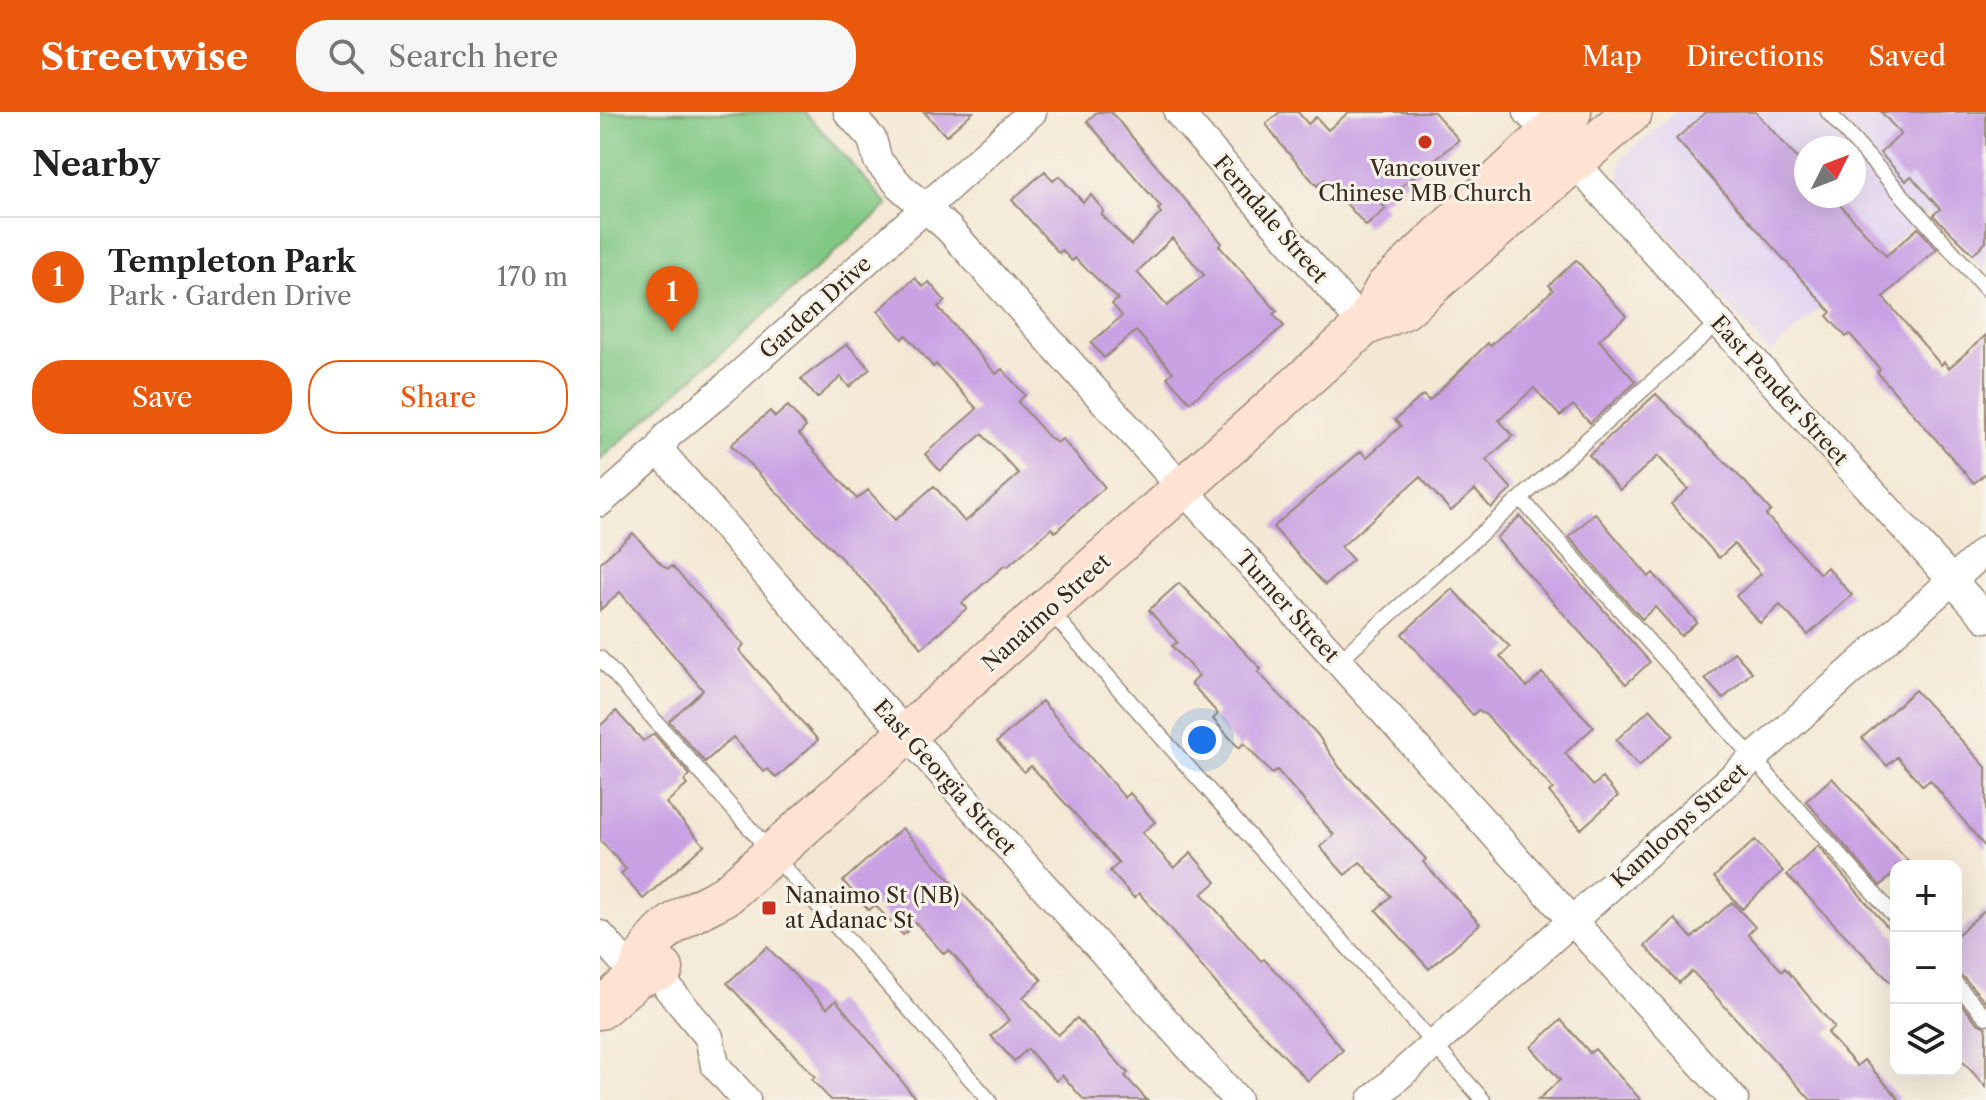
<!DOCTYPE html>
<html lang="en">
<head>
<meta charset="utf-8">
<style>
  :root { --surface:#fff; --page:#f6f6f6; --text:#222; --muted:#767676; --line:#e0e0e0; --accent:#ea580c }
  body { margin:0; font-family:"Libre Caslon Text",serif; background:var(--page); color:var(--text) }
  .controls { position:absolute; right:24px; bottom:24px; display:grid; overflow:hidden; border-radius:16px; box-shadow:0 8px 32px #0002 }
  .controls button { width:72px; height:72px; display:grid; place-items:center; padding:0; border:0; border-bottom:2px solid var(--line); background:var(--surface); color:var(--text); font:40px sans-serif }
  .compass { position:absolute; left:1194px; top:24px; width:72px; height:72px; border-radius:50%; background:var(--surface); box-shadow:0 8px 32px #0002; rotate:48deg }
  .you { position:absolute; left:602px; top:628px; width:28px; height:28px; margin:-20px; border:6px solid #fff; border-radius:50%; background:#1a73e8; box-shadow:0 0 0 12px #1a73e833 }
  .badge { display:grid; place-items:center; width:52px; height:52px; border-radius:50%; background:var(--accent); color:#fff; font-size:26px; font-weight:700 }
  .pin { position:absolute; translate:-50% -66px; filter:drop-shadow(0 2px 4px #0008) }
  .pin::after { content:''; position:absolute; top:42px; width:28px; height:24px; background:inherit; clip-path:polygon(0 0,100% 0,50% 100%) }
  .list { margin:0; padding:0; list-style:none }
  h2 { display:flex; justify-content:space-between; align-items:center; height:104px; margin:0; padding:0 32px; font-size:34px }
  h2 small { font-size:26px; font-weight:400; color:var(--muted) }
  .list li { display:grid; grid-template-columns:52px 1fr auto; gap:24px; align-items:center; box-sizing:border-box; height:120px; padding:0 32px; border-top:2px solid var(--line) }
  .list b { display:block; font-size:30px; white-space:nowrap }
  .list p { margin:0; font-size:26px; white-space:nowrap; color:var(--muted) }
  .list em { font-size:26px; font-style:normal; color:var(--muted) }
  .actions { display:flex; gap:16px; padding:24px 32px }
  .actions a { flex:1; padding:18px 0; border:2px solid var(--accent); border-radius:32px; text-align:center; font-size:28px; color:var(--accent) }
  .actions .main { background:var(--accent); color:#fff }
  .icon { flex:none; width:44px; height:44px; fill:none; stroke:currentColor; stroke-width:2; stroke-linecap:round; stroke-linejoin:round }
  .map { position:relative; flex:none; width:1386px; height:988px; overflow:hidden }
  header { display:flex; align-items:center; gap:48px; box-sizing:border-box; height:112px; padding:0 40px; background:var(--accent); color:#fff }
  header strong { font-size:38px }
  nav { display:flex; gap:44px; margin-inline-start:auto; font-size:28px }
  .search { width:560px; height:72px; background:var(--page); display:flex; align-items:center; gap:20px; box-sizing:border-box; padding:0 28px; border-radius:32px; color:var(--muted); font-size:30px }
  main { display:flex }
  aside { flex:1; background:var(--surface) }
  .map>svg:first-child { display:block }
</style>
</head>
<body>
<header>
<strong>Streetwise</strong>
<div class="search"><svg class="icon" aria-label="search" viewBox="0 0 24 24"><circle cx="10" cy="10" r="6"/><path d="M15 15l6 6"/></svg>Search here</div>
<nav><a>Map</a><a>Directions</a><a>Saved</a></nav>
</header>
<main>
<aside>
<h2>Nearby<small></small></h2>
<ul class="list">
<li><span class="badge">1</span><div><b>Templeton Park</b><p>Park · Garden Drive</p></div><em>170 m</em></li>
</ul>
<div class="actions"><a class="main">Save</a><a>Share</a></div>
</aside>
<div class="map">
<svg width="1386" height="988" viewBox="0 0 1386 988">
  <rect width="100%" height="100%" fill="#f7f3e8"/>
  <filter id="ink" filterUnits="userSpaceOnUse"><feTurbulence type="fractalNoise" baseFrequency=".0125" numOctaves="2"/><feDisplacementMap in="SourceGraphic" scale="16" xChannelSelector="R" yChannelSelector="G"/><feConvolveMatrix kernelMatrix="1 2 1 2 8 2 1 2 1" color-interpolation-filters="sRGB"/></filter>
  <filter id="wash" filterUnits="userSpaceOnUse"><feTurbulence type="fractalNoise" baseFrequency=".006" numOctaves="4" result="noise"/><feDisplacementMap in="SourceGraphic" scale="32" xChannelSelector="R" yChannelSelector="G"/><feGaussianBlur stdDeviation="1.8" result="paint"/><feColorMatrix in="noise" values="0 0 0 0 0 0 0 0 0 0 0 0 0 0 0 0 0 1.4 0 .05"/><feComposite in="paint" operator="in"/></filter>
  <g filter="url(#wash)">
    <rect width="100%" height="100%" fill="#f4e8d4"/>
    <path fill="#e1d4f3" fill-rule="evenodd" d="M1075,0h311v161l-57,-62 -159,142 -151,-175 3,-20zM1206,36h48v48h-48z"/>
    <path fill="#80c884" stroke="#5e7951" stroke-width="2" d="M0,0h205l83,93 -288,255z"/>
    <g id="blocks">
      <path fill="#c9a2e4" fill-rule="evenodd" d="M324,0h49l-27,24z
        M497,0h14l27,32 84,99 -3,3 58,65 -4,3 11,12 -94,76 -23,-25 6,-5 -37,-41 -32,27 -13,-15 31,-27 -10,-12 6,-5 -43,-41 -3,3 -10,-11 -3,3 -47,-53 33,-29 8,10 6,-5 24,26 8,-7 13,16 -3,3 30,31 30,-32 -3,-4 3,-2 -74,-86zM572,126l32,37 -37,31 -30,-34z
        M680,0h18l10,12 8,-7 12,13 21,-18h85l25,28 -78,63 5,6 -20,17 -41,-47 -8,7 -34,-39 -17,-23z
        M1106,0h50l50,56v28h26l54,60 32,-28 19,21 -54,48 58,68 3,-3 5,6 37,-33v138l-12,10 -97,-111 3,-3 -30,-35 -4,3 -19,-21 4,-4 -155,-173z
        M1281,0h105v130l-13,12 -40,-39 7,-6 -29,-33 -5,5 -26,-28 21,-19z
        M976,148l50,56 -27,24 37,42 -46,41 -17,-18 -13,11 -26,-28 -35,32 14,16 -27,24 26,29 -21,19 -16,-18 -24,21 -31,-34 -79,70 12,13 -28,25 -52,-58 88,-76 6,6 34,-31 -6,-6 28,-25 6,6 59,-58 2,3 63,-56 -4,-5z
        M315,166l8,9 6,-5 16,19 -7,6 58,67 6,-5 23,26 -7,7 30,34 9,7 5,-4 43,48 -50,45 -3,-4 -45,39 -2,-2 -43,38 5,5 -45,40 -53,-61 -138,-142 39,-34 5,6 13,-11 18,21 -7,7 58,65 11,-9 27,30 39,-34 31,36 54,-48 -37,-40 -42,37 -15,-17 52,-45 -41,-45 -3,3 -27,-32 -4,4 -24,-28z
        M247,232l23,25 -21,18 -8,-10 -24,21 -16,-19z
        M1056,282l90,89 25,28 -5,4 54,59 7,-7 25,28 -44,40 -28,-30 -20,18 -24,-27 25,-22 -27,-30 -15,14 -25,-28 -23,-26 17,-15 -30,-33 -38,34 -31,-35z
        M995,401l54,64 4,-4 44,49 -16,14 -26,-29 -13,12 -73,-82z
        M920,404l130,146 -24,22 -130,-146z
        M33,421l28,31 7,5 4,-3 72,79 -5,5 79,90 -42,38 -8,-9 -4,3 -31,-35 -28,25 -36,-41 34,-31 -83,-98 -20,18v-47z
        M579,471l82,86 -3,3 59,62 23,34 86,91 -3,3 57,62 -51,45 -53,-59 15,-14 -31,-34 -15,13 -25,-28 14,-12 -57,-65 -5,4 -28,-31 -5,5 -26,-29 5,-5 -27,-31 8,-7 -27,-30 5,-4 -28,-32z
        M852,477l58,58 -10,9 27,31 15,-14 52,54 -29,26 28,33 9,-8 16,18 -37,33 -32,-37 4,-3 -39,-43 -27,-30 -9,-6 -5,5 -71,-81z
        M1134,540l18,20 -29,27 -18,-20z
        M1315,578l71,77v81l-56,-68 -7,6 -26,-29 -10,9 -25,-28z
        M442,589l83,97 5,-5 25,29 -13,11 32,35 17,-15 25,29 -14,12 59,67 3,-2 28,30 51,61 -35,31 -83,-87 -86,-101 -5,5 -24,-27 9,-8 -32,-36 -56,-61 -7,6 -27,-30z
        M1050,597l23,26 -34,31 -23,-26z
        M16,599l27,30 11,-7 36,41 -6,6 3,4 -21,18 38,42 -61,54 -22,-25 5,-5 -26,-29v-114z
        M1232,666l76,83 -12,5v5l-16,15 -74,-85z
        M302,716l140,152 -19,17 35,38 19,-17 51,55 -3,3 22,24h-63l-22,-25 -6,6 -28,-32 -14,12 -23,-25 18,-16 -60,-70 -5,4 -28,-31 -13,12 -28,-30 -6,5 -26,-29z
        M1155,728l28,31 -41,38 -28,-32z
        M1218,734l78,91v51l-109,-113z
        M1132,790l23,25 -7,7 34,37 3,-3 49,59 -7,6 30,33 7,-6 36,40h-89l-119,-129 -13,12 -34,-37 30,-27 17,19z
        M1386,797v93l-23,-25 -7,-3v-38z
        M167,835l60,61 9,-8 81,100h-86l-19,-20 3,-3 -88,-94z
        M1356,887l23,25 7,3v60l-30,-33z
        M961,908l29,33 5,-4 46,51h-103l22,-20 -29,-33z"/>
    </g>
  </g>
  <g filter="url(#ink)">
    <use href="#blocks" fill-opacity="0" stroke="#988979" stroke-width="2"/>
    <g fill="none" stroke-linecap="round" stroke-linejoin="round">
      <g stroke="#988979" stroke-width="17">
        <path id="service" d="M1228,0l158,177
          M922,388l374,418
          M449,498l434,490
          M0,546l389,442
          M738,549l381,-339
          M1356,872l30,33"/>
      </g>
      <g stroke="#988979" stroke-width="31">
        <path id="minor" d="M248,0l24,27 6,22 24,27 46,40 786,872
          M578,0l186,214
          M928,0l19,21
          M974,50l412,456
          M59,338l213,246 365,404
          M0,390l59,-52 9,-15 56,-46 308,-277
          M0,823l37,42
          M62,857l6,19 41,49 6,28 31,35
          M772,988l614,-550"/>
      </g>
      <g stroke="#988979" stroke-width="43">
        <path id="secondary" d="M764,214l40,-17 228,-197
          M37,865c14,-49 47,-60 89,-82l638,-569 22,-39 185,-175
          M0,897l37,-32 26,-8"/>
      </g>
      <use href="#service" stroke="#fff" stroke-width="14"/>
      <use href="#minor" stroke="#fff" stroke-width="28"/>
      <use href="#secondary" stroke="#fee3d2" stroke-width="40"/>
    </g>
  </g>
  <g fill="#c8321e" stroke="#f7f3e8" stroke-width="3">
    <circle cx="825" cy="30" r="8"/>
    <rect x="161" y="788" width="16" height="16" rx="4"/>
  </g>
  <g text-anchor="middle" stroke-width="6" stroke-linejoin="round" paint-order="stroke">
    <g font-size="22" fill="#3b2a1e" stroke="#f7f3e8">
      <text x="825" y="64">Vancouver<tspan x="825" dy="25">Chinese MB Church</tspan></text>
      <text x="185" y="791" text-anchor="start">Nanaimo St (NB)<tspan x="185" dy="25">at Adanac St</tspan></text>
    </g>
    <g font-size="22" fill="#3b2a1e" stroke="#f7f3e8">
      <text transform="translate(671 107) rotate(49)" y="8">Ferndale Street</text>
      <text transform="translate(215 195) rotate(-42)" y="8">Garden Drive</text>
      <text transform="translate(1180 278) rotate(48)" y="8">East Pender Street</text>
      <text transform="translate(688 494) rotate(48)" y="8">Turner Street</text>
      <text transform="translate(446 500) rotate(-42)" y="8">Nanaimo Street</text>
      <text transform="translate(345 665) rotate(48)" y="8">East Georgia Street</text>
      <text transform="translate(1079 713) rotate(-42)" y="8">Kamloops Street</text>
    </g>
  </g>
</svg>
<div class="controls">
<button>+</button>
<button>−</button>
<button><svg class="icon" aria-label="layers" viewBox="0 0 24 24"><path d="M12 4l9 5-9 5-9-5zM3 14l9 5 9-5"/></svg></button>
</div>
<svg class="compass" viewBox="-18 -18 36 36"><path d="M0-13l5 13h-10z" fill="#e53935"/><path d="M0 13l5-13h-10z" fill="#767676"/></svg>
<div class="you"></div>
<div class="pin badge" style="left:72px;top:220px">1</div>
</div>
</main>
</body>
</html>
